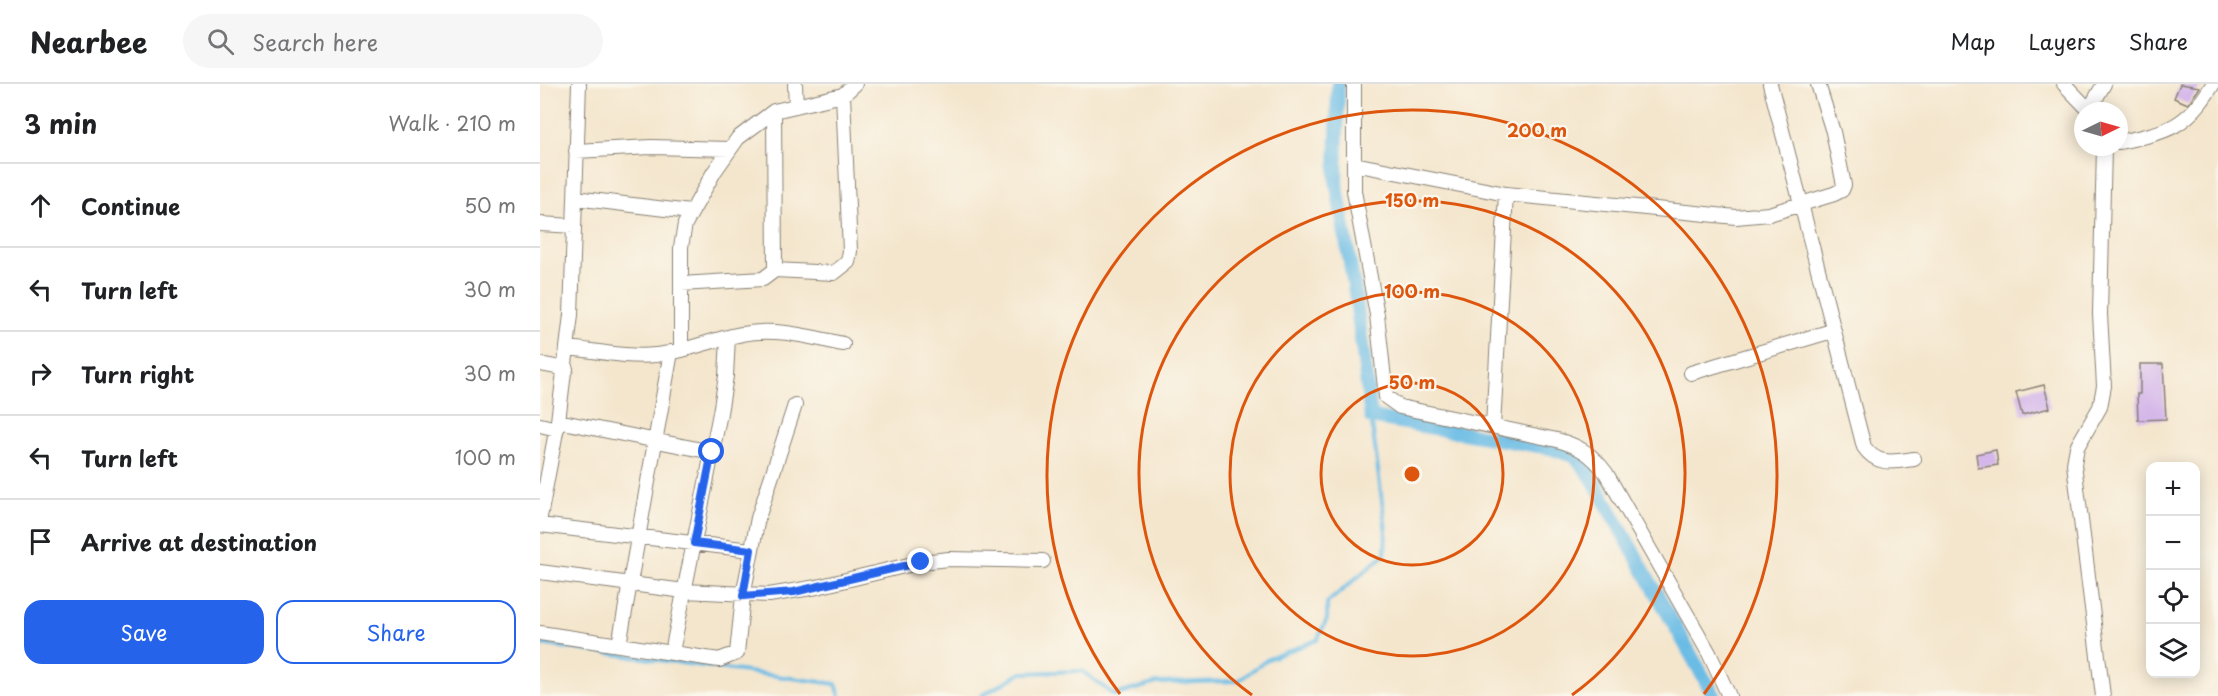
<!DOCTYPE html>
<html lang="en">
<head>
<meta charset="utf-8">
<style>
  :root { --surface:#fff; --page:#f6f6f6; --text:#202124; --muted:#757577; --line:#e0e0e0; --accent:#2563eb }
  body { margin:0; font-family:"Playpen Sans",sans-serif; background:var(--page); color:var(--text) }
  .controls { position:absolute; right:18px; bottom:18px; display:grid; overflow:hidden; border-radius:12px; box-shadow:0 3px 15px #0003 }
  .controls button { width:54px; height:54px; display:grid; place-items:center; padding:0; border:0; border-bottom:2px solid var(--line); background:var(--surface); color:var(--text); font:30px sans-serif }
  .compass { position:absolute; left:1534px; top:18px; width:54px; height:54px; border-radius:50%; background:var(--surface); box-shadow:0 3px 15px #0003; rotate:85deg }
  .stop { position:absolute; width:18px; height:18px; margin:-14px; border:4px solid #2563eb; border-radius:50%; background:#fff }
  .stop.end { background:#2563eb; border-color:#fff; box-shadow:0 2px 6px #0008 }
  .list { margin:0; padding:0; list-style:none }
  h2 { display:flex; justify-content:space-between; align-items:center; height:78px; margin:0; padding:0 24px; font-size:26px }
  h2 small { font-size:20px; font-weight:400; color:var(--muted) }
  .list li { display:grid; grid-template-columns:39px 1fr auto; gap:18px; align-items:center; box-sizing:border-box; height:84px; padding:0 24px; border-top:2px solid var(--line) }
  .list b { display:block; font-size:22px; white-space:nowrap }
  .list em { font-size:20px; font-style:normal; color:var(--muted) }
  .actions { display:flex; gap:12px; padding:18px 24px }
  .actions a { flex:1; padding:14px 0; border:2px solid var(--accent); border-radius:18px; text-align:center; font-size:21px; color:var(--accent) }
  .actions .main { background:var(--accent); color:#fff }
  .icon { flex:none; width:33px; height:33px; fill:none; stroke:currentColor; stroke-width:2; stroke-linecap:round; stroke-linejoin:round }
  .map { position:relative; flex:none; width:1678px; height:612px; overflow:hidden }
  header { display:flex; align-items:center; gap:36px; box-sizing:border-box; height:84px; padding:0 30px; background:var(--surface); border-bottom:2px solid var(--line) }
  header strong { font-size:28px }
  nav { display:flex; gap:33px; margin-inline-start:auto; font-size:21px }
  .search { width:420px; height:54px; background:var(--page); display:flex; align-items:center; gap:15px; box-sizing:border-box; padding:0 21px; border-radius:33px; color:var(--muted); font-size:22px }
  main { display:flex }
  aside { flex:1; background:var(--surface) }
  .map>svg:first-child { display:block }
</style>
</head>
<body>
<header>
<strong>Nearbee</strong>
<div class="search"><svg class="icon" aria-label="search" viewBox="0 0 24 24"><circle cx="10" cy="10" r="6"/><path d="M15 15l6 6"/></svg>Search here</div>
<nav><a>Map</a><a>Layers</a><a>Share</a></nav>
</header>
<main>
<aside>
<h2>3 min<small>Walk · 210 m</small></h2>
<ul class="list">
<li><svg class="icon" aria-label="ahead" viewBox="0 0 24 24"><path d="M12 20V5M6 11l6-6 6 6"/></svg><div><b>Continue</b></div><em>50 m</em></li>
<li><svg class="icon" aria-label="left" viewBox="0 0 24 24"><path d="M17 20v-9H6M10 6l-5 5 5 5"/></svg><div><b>Turn left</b></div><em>30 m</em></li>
<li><svg class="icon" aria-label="right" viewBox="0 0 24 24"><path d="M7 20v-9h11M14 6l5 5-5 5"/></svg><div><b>Turn right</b></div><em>30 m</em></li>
<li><svg class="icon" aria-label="left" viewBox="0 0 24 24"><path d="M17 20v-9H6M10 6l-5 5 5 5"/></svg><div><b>Turn left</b></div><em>100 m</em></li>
<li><svg class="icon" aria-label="arrive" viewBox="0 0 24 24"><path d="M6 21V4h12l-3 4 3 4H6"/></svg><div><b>Arrive at destination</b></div></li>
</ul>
<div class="actions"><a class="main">Save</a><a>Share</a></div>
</aside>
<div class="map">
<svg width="1678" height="612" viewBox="0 0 1678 612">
  <rect width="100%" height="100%" fill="#fbf7ec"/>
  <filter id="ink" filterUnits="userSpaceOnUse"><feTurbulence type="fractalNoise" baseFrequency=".0167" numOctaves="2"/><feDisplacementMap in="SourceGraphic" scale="12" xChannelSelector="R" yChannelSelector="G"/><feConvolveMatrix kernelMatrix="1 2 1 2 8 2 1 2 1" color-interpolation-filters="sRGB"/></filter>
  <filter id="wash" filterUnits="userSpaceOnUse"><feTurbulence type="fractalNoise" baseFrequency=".008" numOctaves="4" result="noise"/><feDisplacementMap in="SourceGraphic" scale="24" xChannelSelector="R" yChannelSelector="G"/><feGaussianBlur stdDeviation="1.35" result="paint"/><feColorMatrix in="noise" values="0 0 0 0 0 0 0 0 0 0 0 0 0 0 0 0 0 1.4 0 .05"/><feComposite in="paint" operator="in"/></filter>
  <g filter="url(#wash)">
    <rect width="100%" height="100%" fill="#f4e6cd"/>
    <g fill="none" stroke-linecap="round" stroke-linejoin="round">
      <path stroke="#6abce5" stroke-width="4" d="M0,560l296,40 4,12
        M441,612l40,-23 61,-2 32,24 43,-12 81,-2 30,-22 49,-19 10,-21v-16l58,-49 1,-23 -15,-114"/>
      <path stroke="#6abce5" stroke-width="14" d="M798,0l-2,97 20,117 15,119 179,31 26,9 16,21 122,218"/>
    </g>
    <g id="blocks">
      <path fill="#d4b6ea" d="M1640,0l20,3 -12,17 -14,-6z
        M1600,280h23l3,55 -28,1 -1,-26h3z
        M1504,301l6,23 -28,7 -6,-23z
        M1456,366l2,15 -20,3 -2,-14z"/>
    </g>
  </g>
  <g filter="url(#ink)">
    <use href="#blocks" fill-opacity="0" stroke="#888174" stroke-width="1.5"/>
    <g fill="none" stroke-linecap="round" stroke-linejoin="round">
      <g stroke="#888174" stroke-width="16">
        <path id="minor" d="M255,0l1,22
          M814,0v107l23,124 9,82 14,10 157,33c22,6 35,14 49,33l103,180 20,43
          M1230,0l94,363c13,19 29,15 50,12
          M1524,0l26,27
          M1549,26l15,-26
          M1579,58c48,-10 68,-14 94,-58
          M36,67l75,-4 79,2
          M814,80l152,30 -13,232
          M966,110l230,23 33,-3 65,-20 8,-4 2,-5 -11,-53 -15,-48
          M35,114l115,14
          M0,140l34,2
          M235,186l59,3 14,-11 2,-11 -7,-156
          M141,200l82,-5 12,-9 -1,-159
          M28,264c29,3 59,10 88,7 29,-3 57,-16 86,-21 33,-7 68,3 101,10
          M141,266v-103l4,-23 29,-52 24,-34 36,-27 69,-16 12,-11
          M0,280l26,5
          M1151,289l141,-42
          M18,337l154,31
          M0,341l17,4
          M0,433l18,-96 13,-106 8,-231
          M0,441l211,25
          M0,488l144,19 85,4 48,-8 104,-25 28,-3 94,2
          M0,549l179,27 18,-7 6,-57 15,-78 37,-113
          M79,561l52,-293
          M132,568l48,-239 6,-37 2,-39
          M1563,612l-29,-232 3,-17 23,-40 4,-21 -4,-72 4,-167"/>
      </g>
      <use href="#minor" stroke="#fff" stroke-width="14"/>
    </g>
  </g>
  <g fill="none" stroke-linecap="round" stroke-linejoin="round" filter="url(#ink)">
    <path stroke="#2563eb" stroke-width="8" d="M172,368l-18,91 57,7 -8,46 51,-4 127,-30"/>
  </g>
  <g fill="none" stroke="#de560d" stroke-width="3">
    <circle cx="872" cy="390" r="91"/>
    <circle cx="872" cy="390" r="182"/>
    <path d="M712 611A273 273 0 1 1 1032 611"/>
    <path d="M580 610A365 365 0 1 1 1164 610"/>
  </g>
  <circle cx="872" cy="390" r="9" fill="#de560d" stroke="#fbf7ec" stroke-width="3"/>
  <g font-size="18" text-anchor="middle" font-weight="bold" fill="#de560d" stroke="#fbf7ec" stroke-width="4.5" stroke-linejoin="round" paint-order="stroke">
    <text x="997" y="53">200 m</text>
    <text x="872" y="123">150 m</text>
    <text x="872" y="214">100 m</text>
    <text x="872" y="305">50 m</text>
  </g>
</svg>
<div class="controls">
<button>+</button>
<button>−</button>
<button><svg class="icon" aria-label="locate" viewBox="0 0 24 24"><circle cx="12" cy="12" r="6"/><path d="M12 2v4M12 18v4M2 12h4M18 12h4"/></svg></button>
<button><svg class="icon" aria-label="layers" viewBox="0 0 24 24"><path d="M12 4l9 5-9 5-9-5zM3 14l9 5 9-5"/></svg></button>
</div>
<svg class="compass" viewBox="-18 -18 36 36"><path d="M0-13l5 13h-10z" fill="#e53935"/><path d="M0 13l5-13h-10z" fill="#757577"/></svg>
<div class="stop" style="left:172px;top:368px"></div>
<div class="stop end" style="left:381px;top:478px"></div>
</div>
</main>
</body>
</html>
